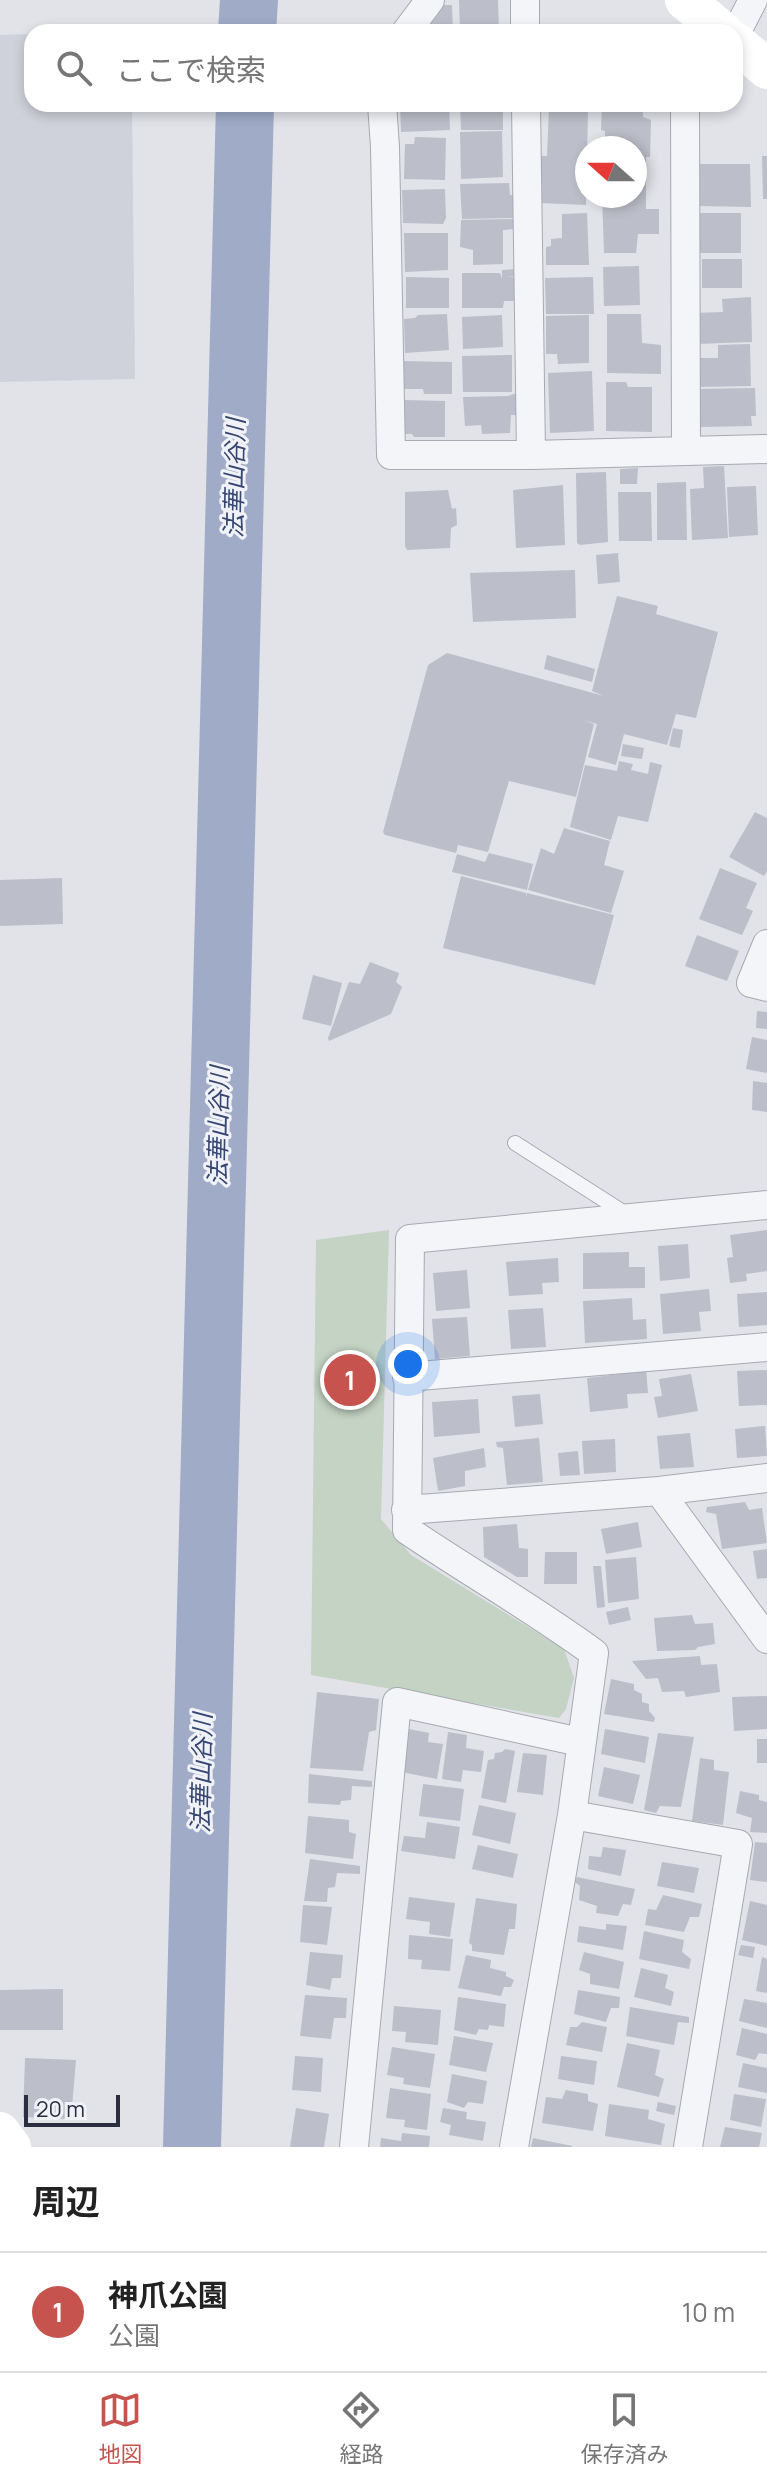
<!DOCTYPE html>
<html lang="ja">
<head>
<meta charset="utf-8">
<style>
  :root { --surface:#fff; --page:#f2f2f2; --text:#222; --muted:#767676; --line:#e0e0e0; --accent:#c7534e }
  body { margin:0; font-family:Manrope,"Noto Sans JP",sans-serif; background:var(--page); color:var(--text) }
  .compass { position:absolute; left:575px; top:136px; width:72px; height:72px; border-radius:50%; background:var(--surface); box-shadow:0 4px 12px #0003; rotate:291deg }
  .scale { position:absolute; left:24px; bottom:20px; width:96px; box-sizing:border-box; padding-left:8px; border:4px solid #2b2e40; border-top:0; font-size:22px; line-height:28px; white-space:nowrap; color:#2b2e40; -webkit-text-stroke:6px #f1f2f7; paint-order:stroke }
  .you { position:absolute; left:408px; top:1364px; width:28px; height:28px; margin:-20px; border:6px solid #fff; border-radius:50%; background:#1a73e8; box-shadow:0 0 0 12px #1a73e833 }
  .badge { display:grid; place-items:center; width:52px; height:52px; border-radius:50%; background:var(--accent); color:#fff; font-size:26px; font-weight:700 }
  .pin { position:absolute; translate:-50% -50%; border:4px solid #fff; box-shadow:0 2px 8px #0006 }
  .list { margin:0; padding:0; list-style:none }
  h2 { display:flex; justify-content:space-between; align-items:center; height:104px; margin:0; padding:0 32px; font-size:34px }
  h2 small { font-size:26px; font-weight:400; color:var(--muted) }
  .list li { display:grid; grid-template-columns:52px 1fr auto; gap:24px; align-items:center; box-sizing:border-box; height:120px; padding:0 32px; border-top:2px solid var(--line) }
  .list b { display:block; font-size:30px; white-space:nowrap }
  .list p { margin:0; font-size:26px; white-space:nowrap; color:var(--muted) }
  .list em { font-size:26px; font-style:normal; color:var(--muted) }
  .icon { flex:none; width:44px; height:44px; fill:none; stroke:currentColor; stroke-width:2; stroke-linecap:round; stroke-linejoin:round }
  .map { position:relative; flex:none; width:767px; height:2147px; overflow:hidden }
  .search { position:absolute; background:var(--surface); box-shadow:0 4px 12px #0003; left:24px; right:24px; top:24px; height:88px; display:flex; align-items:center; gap:20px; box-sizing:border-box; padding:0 28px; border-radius:24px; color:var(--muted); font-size:30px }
  .sheet { height:224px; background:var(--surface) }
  nav { display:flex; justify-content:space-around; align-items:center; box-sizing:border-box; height:112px; border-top:2px solid var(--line); background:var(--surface); font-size:22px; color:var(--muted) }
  nav a { display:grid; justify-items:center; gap:4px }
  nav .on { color:var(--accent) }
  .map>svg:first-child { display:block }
</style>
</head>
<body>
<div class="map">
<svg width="767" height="2147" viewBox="0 0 767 2147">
  <rect width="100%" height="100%" fill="#e1e3e9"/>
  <path fill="#d0d2db" d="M32,34v70h100l3,275 -135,3v-347z"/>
  <path fill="#c4d3c3" d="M389,1230l-8,289 30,36 153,94 10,29 -8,31 -7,9 -248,-43 5,-435z"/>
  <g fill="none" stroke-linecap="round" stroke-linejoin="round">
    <path stroke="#9fabc7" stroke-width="58" d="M247,32l2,-32
      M192,2147l53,-2043"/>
  </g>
  <path fill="#bcbec9" d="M459,0h39l1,32h-39z
    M444,5h8l1,27h-28z
    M400,104h49l1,26 -49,2z
    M460,104h43v26h-42z
    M602,104h41v13l8,3 -1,37h-4v52h13v25h-21l-2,19h-32l-2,-57h33v-48h-30v-17l-4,-1z
    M549,108l39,1 -2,96 -46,-2 1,-47h6z
    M502,131l1,46 -42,2 -1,-47z
    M415,137l31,1 -1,42 -41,-1 1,-35h9z
    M762,156h5v43h-4z
    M700,164h50l1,43 -55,-1z
    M509,183l1,12h5l1,23 -54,1 -2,-35z
    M445,189l1,29 -3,6 -40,-1 -1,-33z
    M587,213l2,52h-43v-18l5,-1v-7l11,-1v-24z
    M700,213h41v40h-41z
    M515,219l1,10 -13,1v34l-30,1v-15l-13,-3 1,-27z
    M404,233h44v37l-43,2z
    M702,259h40v29h-40z
    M639,266l1,39 -36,1 -1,-39z
    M516,269v7h-9l9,1v24h-12l-1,7h-41v-35h38l2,6v-9z
    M406,277l43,1v30h-43z
    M593,277l1,37h-48l-1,-36z
    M751,297l1,45 -56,2 -1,-31 28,-1 -1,-13z
    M447,314l2,36 -44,3 -1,-34 11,-1 3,-3z
    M607,314h34l1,29 19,2v29l-54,-1z
    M502,315l1,32 -40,2 -1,-32z
    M589,315v48l-31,1 -1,-10h-11v-38z
    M750,344l1,42 -54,1 -1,-29h22v-13z
    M512,355v37h-49l-1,-36z
    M400,361l52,1v32h-28l-1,-5h-22z
    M592,371l2,60 -44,2 -2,-60z
    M606,382h20l2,5h24v45l-46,-1z
    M755,388l1,28h-5l1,10 -53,1 -1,-38z
    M517,393l1,22h-7l-1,18 -28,1 -1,-9 -16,1 -2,-29 45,-1z
    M404,400l41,1v36h-31l-2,-3h-9z
    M724,466l4,72 -36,2 -2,-51 14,-1 -1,-21z
    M638,468l-1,16h-17v-15z
    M606,472l2,70 -28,3 -3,-2 -1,-70z
    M686,482l1,58h-30v-57z
    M563,485l2,60 -49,3 -3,-58z
    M756,486l2,49 -29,2 -2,-50z
    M448,490l4,19 4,-1 1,17 -6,3 -1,20 -43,2 -2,-4v-54z
    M618,492h33l1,49h-33z
    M618,553l2,29 -22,2 -2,-29z
    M575,570l1,48 -103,4 -3,-49z
    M617,596l41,10 -2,8 62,18 -22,86 -20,-4 -9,31 -43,-11 -8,31 -28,-8 9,-33 -14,-4 11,4 -18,73 -67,-16 -21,71 -30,-7 -2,8 -71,-18 -2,-3 45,-167 19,-12 157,43 -12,-5z
    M547,655l48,14 -3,13 -48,-13z
    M673,728l10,2 -3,18 -11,-2z
    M623,744l21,4 -2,11 -21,-3z
    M619,761l14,3 -2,6 17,4 2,-12 12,3 -14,57 -30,-6 -7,24 -41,-13 15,-62 32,6z
    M755,812l12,6v53l-3,5 -35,-19z
    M564,828l46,13 -6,24 20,6 -13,42 -83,-23 13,-42 13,6z
    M489,853l44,11 -6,26 -75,-18 5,-18 28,8z
    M720,868l37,15 -11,25 7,3 -11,24 -43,-16z
    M461,876l65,17v4l1,-4 87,22 -19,70 -152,-37z
    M62,878l1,46 -63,2v-46z
    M697,935l42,16 -12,30 -42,-15z
    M370,962l29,11 -3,9 6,5 -11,27 -62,27 -1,-3 21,-56 11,2z
    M313,975l29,8 -11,43 -29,-7z
    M757,1011l10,1v17l-11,-1z
    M752,1037l15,3v33l-21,-4z
    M753,1081l14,2v29l-15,-2z
    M767,1230v41l-21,3 1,7 -17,2 -3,-25 6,-1 -3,-22z
    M688,1244l2,34 -30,3 -2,-35z
    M629,1252v15h16v21l-62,1v-36z
    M558,1258l1,24 -17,1 1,11 -34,2 -3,-34z
    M467,1270l3,38 -34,3 -3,-38z
    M709,1289l2,22 -12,1 2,19 -38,3 -3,-40z
    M767,1292v33l-28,2 -2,-33z
    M632,1298l1,22 13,-1 1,20 -62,4 -2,-42z
    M543,1308l3,39 -35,2 -3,-39z
    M467,1317l3,39 -35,3 -3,-40z
    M646,1368l2,25 -21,1 1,14 -38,4 -3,-34 34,-4 -1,-5z
    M767,1370v35l-28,1 -2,-35z
    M691,1374l7,37 -40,7 -4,-21 8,-1 -3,-17z
    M540,1394l3,30 -28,3 -3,-31z
    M478,1399l2,34 -46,4 -2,-35z
    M765,1426l2,30 -30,2 -2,-29z
    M690,1433l4,34 -34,2 -3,-33z
    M539,1438l4,44 -36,3 -4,-37 -6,-1 -1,-5z
    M615,1439l1,33 -32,2 -2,-33z
    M484,1448l2,19 -21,4v15l-27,5 -5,-33z
    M578,1451l2,24 -20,1 -2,-23z
    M745,1502l4,8 13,-2 5,35 -45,6 -6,-35 -10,-2 1,-5z
    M638,1522l4,25 -36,7 -5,-25z
    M517,1524l2,24 9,1v28h-11l-33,-20 -1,-30z
    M767,1549v29l-10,1 -4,-28z
    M545,1552h32v32h-33z
    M636,1557l3,42 -31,4 -3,-43z
    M593,1566h8l4,41 -8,1z
    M628,1607l3,13 -22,5 -3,-13z
    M692,1615l3,9 18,-1 2,21 -17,3 -3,3 -38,1 -3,-33z
    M700,1656l1,9 16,-1 3,28 -34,5 -2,-6 -22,1 -4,-14 -12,1 -14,-18z
    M611,1679l23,5v6l8,4v8l7,2v7l6,7 -1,4 -50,-8z
    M317,1692l62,7 -3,31 -7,2 -6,39 -53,-3z
    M767,1696v33l-33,2 -2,-34z
    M409,1729l20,4 -1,9 15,2 -6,35 -36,-7z
    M605,1729l44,8 -4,26 -44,-9z
    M448,1732l19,3 -1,13 18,3 -3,21 -18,-2 -2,12 -19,-3z
    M658,1733l36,4 -13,70 -21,-1 -4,7 -12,-3z
    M757,1739h10v24h-10z
    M505,1749l10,2 -9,52 -25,-5 7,-38 6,-1 1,-6 7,-1z
    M523,1753l24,2 -4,40 -26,-3z
    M700,1758l14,2v10l15,2 -6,53 -31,-4z
    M604,1767l36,8 -7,29 -35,-8z
    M309,1774l63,7v6l-20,-1 -1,14 -10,1 -1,4 -32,-2z
    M423,1784l41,5 -4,32 -41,-5z
    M740,1791l19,4v5l8,2v31l-17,-1 2,-14 -16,-5z
    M479,1805l37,8 -6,31 -38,-9z
    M308,1816l41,4v12l7,2 -3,25 -48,-6z
    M427,1822l33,5 -5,32 -54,-8 3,-15 21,2z
    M755,1842l12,1v39l-17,-2z
    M478,1845l40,9 -5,24 -41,-9z
    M603,1847l23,3 -5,26 -33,-7 1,-13 12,1z
    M310,1859l50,7v8l-23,-1 -2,14 -7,1 -1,14 -23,-1z
    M662,1862l37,6 -5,25 -37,-7z
    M577,1877l58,12 -4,16 -8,-1 -5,12 -22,-3 1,-7 -18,-6 1,-14 -5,-4z
    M663,1895l39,9 -3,13h-9l-6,15 -39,-7 3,-16 8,1z
    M409,1897l46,6 -5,34 -21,-3 1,-12 -24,-3z
    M476,1898l41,6 -2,25h-6l-5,26 -32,-4v-6l-3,-2z
    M750,1901l17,4v41l-25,-6z
    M303,1905l29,2 -5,38 -27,-3z
    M606,1924l21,2 -4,24 -46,-8 2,-16 27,4z
    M644,1931l40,9 -2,12 9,7 -2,10 -50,-10z
    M409,1935l44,4 -3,32 -29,-2 1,-9 -14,-1z
    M741,1945l14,2 -2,11 -15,-3z
    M310,1952l33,3 -2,23h-9l-2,12 -24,-5z
    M584,1952l40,10 -5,27 -29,-5v-10l-11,-4z
    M466,1955l25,5 -1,8 16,4v4l8,4 -3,7h-7l-3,9 -43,-8z
    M762,1957l5,2v34l-11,-2z
    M641,1968l27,7 -3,13 9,4 -3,14 -37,-9z
    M63,1989v41h-63v-40z
    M578,1990l42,7 -1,11h-8l-5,14 -32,-8z
    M305,1995l42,3 -1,20h-12l-3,21 -31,-3z
    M458,1997l48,7 -2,23 -15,-2 -1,5 -9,-1 -3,6 -22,-5z
    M744,1999l23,4v25l-28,-7z
    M394,2006l47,4 -3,35 -33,-3 1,-10 -14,-1z
    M630,2007l59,10v6l-11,-1 -4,23 -48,-9z
    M582,2022l25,5 -5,25 -36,-7 4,-18h7z
    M742,2028l25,6v20l-8,-1 -4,7 -19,-5z
    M454,2036l39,7 -7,29 -37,-7z
    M627,2043l33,7 -5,25 9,4 -5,18 -42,-10z
    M392,2047l43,7 -5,34 -27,-4 1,-6 -17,-3z
    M295,2056l28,2 -2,34 -29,-2z
    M561,2056l36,5 -3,24 -36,-6z
    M25,2058l51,2 -5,59 -48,-2z
    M743,2063l24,5v25l-29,-6z
    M452,2074l35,7 -4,23 -15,-2 -4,6 -17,-6z
    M390,2088l41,6 -4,36 -23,-3 1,-7 -19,-2z
    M566,2090l22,4v7l10,3 -5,27 -51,-8 4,-26 16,2z
    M734,2094l32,5 -5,28 -31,-7z
    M658,2102l18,4 -2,9 -18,-4z
    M609,2104l40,6 -1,9 17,5 -4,21 -56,-9z
    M296,2108l33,6 -5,33h-34z
    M443,2108l24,4 -1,7 20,3 -3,19 -34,-6 2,-10 -11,-3z
    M725,2127l37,6 -3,14h-39z
    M402,2133l28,3 -1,11h-49l1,-9 20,3z
    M533,2138l39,8v1h-41z"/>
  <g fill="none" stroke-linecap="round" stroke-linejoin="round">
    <g stroke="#a7a9b3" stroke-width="16">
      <path id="service" d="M515,1143l111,71"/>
    </g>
    <g stroke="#a7a9b3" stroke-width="30">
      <path id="minor" d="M525,0v32
        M406,32l24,-32
        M735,35l18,-35
        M382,104l3,43 6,308h140l236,-6
        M526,104l5,351
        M685,104l1,346
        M767,944l-16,39 16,4
        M407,1377l360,-30
        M659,1491l108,148
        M406,1510l253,-19 108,-13
        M572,1815l166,29 -50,303
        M354,2147l43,-445 183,40
        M514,2147l58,-332 22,-162c-60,-44 -125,-81 -187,-123l3,-291 357,-34"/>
    </g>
    <use href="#service" stroke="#f4f5f8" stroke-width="14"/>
    <use href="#minor" stroke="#f4f5f8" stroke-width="28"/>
    <path stroke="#fff" stroke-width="40" d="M685,0l38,32
      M735,42l32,27
      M0,2132l11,15"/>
  </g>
  <g text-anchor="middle" stroke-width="6" stroke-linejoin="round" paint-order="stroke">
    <g font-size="24" font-style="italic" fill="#374672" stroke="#f1f2f7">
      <text transform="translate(235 478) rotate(-89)" y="8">法華山谷川</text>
      <text transform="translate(219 1126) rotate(-89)" y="8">法華山谷川</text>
      <text transform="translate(202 1773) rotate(-89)" y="8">法華山谷川</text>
    </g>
  </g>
</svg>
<svg class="compass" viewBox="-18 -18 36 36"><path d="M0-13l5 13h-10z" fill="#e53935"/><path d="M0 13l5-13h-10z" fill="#767676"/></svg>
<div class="scale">20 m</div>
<div class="you"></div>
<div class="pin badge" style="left:350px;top:1380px">1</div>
<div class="search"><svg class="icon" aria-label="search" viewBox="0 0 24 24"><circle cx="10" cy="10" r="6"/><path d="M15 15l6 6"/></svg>ここで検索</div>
</div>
<section class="sheet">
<h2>周辺<small></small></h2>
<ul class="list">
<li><span class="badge">1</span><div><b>神爪公園</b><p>公園</p></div><em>10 m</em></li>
</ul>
</section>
<nav>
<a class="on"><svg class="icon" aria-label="map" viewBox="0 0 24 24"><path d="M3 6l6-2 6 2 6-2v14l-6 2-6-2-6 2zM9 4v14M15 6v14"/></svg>地図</a>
<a><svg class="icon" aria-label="directions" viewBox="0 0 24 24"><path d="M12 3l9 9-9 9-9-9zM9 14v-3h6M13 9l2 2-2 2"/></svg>経路</a>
<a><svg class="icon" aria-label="saved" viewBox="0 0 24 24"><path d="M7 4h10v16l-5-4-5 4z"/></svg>保存済み</a>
</nav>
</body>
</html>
